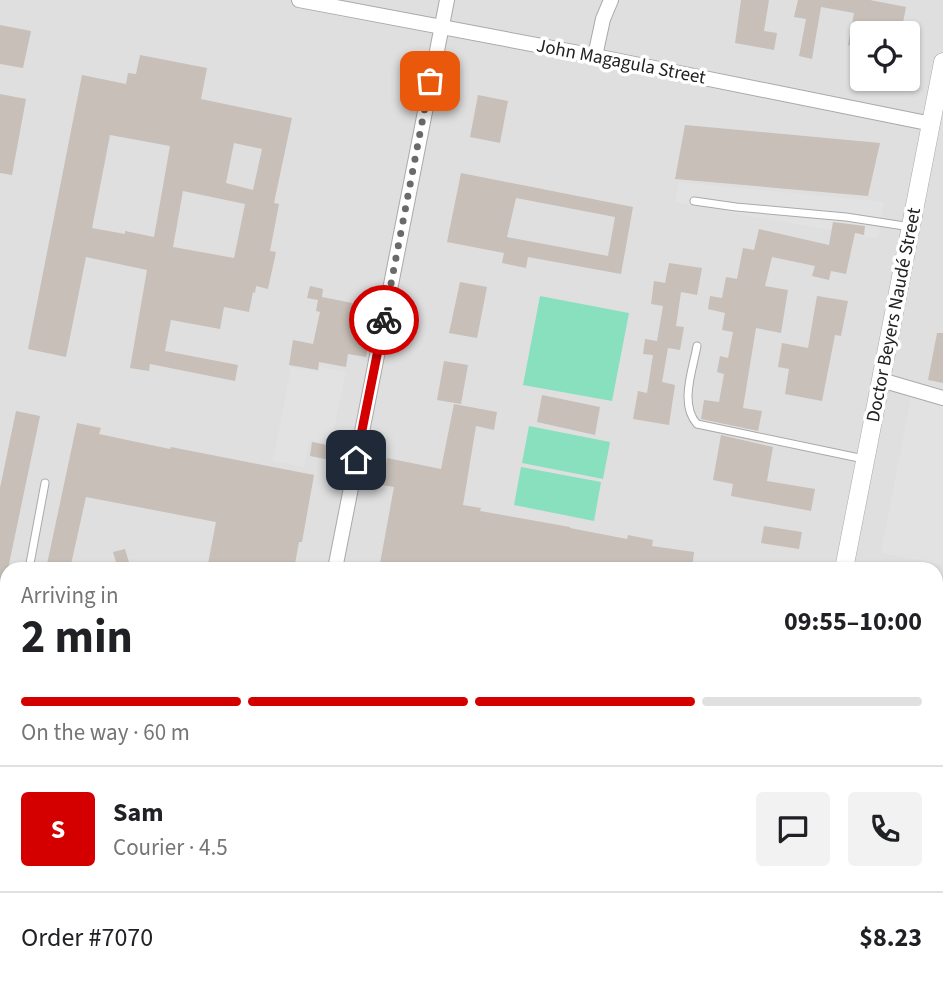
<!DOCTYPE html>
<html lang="en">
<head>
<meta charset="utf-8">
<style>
	:root { --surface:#fff; --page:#f2f2f2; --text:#202124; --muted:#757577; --line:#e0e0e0; --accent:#d40000 }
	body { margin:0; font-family:"Source Sans 3",sans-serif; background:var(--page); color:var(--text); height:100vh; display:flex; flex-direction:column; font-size:26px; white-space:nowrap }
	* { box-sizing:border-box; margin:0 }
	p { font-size:23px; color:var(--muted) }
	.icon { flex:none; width:38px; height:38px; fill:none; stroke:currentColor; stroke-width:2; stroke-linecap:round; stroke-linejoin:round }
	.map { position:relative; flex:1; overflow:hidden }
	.sheet { position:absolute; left:0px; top:562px; width:943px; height:436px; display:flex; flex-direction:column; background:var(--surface); border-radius:21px 21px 0 0; box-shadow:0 2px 5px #0004 }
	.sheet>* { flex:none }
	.fabs { position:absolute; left:850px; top:21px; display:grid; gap:14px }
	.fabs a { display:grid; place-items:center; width:70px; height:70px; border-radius:7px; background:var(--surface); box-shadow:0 2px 5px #0004; font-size:35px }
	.pin { position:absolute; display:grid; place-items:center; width:60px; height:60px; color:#fff; margin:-30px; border-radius:14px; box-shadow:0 4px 10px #0006 }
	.courier { position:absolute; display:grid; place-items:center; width:70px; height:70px; margin:-35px; border:5px solid #d40000; border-radius:50%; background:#fff; color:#222; box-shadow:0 2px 9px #0007 }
	.overview em { font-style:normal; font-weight:700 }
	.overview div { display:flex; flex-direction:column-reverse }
	.overview { display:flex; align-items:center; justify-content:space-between; height:119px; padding:0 21px }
	h1 { font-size:46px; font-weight:700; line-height:52px }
	.bar { display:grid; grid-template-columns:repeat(4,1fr); gap:10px 7px; align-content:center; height:84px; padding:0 21px }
	.bar i { height:9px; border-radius:5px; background:var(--line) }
	.bar .active { background:var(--accent) }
	.bar p { grid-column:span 4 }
	.line { display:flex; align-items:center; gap:18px; padding:0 21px; border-top:2px solid var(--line) }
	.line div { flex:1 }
	.round { display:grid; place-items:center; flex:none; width:74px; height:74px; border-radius:7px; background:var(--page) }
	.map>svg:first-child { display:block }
</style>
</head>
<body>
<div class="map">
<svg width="943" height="996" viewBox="0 0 943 996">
	<rect width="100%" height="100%" fill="#f2efe9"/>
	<path fill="#e0dfdf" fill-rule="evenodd" d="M0,0H943V996H0ZM863,33H908V79H863ZM7,569H936V990H7Z"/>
	<g fill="#88e0be">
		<polygon points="540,296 629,313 612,401 523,385"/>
		<polygon points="529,426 610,442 603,479 522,463"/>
		<polygon points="521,467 601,482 594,521 514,505"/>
	</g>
	<g fill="#e2e2e2">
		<polygon points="679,182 884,202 878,239 675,202"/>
		<polygon points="291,367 318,372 320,367 346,372 331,443 310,440 304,467 273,461"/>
		<polygon points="911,397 943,403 943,565 881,553"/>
		<polygon points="936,636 943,638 943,708 936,706"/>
	</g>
	<g fill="#c7bfb8" fill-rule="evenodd">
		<polygon points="741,0 769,0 764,31 777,33 774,50 735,43"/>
		<polygon points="798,0 870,0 906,7 901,33 863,33 863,48 848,45 854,13 821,7 812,59 799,56 806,19 794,17"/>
		<polygon points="0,25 31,31 23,68 0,64"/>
		<path d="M140,55L207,68L201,99L292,118L274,203L279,204L270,251L276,252L268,289L256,286L255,293L253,292L249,312L224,307L220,329L171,320L165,351L238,365L235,381L150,364L149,371L130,368L147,270L86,257L66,357L28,349L82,75L126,84L128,73L136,74ZM110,135L170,146L154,237L125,231V234L92,228ZM234,143L262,149L253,190L226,183ZM183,191L245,204L234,258L173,247Z"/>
		<polygon points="0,94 26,99 12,175 0,173"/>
		<polygon points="478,95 508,101 500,143 470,137"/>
		<polygon points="685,125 880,143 868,196 675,179"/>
		<path d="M461,173L633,207L621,274L528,257L526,268L502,263L504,253L447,242ZM516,198L615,217L608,256L507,237Z"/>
		<polygon points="833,222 865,226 864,235 855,233 846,274 831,271 829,280 812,276 815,266 772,257 765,286 788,290 781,333 756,328 743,408 762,411 758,431 701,419 704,400 719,402 724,374 717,372 720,356 728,358 733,332 722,330 725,313 708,309 710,296 722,298 726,277 737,279 743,248 754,250 759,229 829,245"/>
		<polygon points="669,263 702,268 697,295 681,292 676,326 684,327 680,350 668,348 662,382 675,385 669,425 633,419 638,391 647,393 653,355 643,354 645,339 657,341 663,306 651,304 654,281 665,283"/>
		<polygon points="460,282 487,287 477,338 449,333"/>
		<polygon points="310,286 323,289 322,297 377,308 366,357 348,354 346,367 319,362 318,370 289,365 293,340 313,344 320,312 316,311 318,300 307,298"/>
		<polygon points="817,296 848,301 841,336 835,335 822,401 785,394 789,369 778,367 782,343 808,348"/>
		<polygon points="937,333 943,333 943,383 928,380"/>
		<polygon points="444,361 468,365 461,404 437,400"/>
		<polygon points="542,395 600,407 595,435 537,422"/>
		<polygon points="454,404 497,412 494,430 476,426 463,505 481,508 480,511 570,527 570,528 627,539 628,535 653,540 652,546 694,552 692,569 379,569 394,487 382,485 387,458 441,469"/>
		<polygon points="16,411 40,416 8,569 7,569 6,582 0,581 0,488"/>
		<polygon points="77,423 101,428 99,434 170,449 171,447 314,475 302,542 299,542 294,569 207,569 216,522 86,497 70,569 46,569"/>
		<polygon points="721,435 773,447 767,481 815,489 811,511 731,496 733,484 713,480"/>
		<polygon points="312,442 332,446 330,460 310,456"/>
		<polygon points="764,526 802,532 799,549 761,543"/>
		<polygon points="125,549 131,569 118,569 113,552"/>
	</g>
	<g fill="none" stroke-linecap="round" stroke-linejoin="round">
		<g stroke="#a9a9a9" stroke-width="9">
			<g id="service">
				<polyline points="694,201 736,207 846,217 911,227"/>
				<path d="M697,346C693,369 679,404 697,424L864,459"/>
				<polyline points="29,569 45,483"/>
				<polyline points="57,996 58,990"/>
			</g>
		</g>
		<g stroke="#a9a9a9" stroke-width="16">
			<g id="minor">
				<polyline points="299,0 595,56 932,124"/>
				<polyline points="595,56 603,19 611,0"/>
				<polyline points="881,380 943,398"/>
				<polyline points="335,569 447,0"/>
				<polyline points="0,674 7,675"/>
				<polyline points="936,849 943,850"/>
				<polyline points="251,996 252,990"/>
				<polyline points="479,996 480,990"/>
			</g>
		</g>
		<g stroke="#a9a9a9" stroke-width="19">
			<g id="tertiary">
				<polyline points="844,569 943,62"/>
				<polyline points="762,996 763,990"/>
			</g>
		</g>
		<g stroke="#dc2a67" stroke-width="24">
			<g id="trunk">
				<polyline points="0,968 7,969"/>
				<polyline points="122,990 152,996"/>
			</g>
		</g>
		<use href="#service" stroke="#fff" stroke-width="7"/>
		<use href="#minor" stroke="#fff" stroke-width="14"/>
		<use href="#tertiary" stroke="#fff" stroke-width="18"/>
		<use href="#trunk" stroke="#f2b4a3" stroke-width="23"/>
	</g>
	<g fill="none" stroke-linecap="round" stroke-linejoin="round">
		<polyline stroke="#6b6a68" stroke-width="7" stroke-dasharray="0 12.6" points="384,320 430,81"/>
		<polyline stroke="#d40000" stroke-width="9" points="356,460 384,320"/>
	</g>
	<g text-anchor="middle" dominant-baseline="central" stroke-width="7" stroke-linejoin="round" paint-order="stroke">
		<g font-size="19" fill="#222" stroke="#fff">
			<text transform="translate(621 62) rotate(11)">John Magagula Street</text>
			<text transform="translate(894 315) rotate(-79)">Doctor Beyers Naudé Street</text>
		</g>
	</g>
</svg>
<div class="fabs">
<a><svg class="icon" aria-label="locate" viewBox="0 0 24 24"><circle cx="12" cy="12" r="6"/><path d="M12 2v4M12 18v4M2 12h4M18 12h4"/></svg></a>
</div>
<div class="pin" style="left:430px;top:81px;background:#ea580c"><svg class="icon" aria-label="bag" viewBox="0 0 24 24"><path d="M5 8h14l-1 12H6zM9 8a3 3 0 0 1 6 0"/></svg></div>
<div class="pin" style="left:356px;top:460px;background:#1f2937"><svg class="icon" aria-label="home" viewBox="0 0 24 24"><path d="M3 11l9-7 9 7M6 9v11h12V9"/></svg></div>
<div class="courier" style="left:384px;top:320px"><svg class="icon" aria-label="bike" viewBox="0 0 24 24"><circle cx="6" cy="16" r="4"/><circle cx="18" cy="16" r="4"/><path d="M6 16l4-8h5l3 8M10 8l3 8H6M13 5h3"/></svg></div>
<section class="sheet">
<div class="overview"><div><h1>2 min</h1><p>Arriving in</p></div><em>09:55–10:00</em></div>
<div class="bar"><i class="active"></i><i class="active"></i><i class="active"></i><i></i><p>On the way · 60 m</p></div>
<div class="line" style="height:126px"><b class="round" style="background:var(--accent);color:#fff">S</b><div><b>Sam</b><p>Courier · 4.5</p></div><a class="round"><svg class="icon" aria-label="chat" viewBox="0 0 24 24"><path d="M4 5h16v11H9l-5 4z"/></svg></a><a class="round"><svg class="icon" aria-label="phone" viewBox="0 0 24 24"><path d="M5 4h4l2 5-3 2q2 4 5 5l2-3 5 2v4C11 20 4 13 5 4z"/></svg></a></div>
<div class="line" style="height:91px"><div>Order #7070</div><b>$8.23</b></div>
</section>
</div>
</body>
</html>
